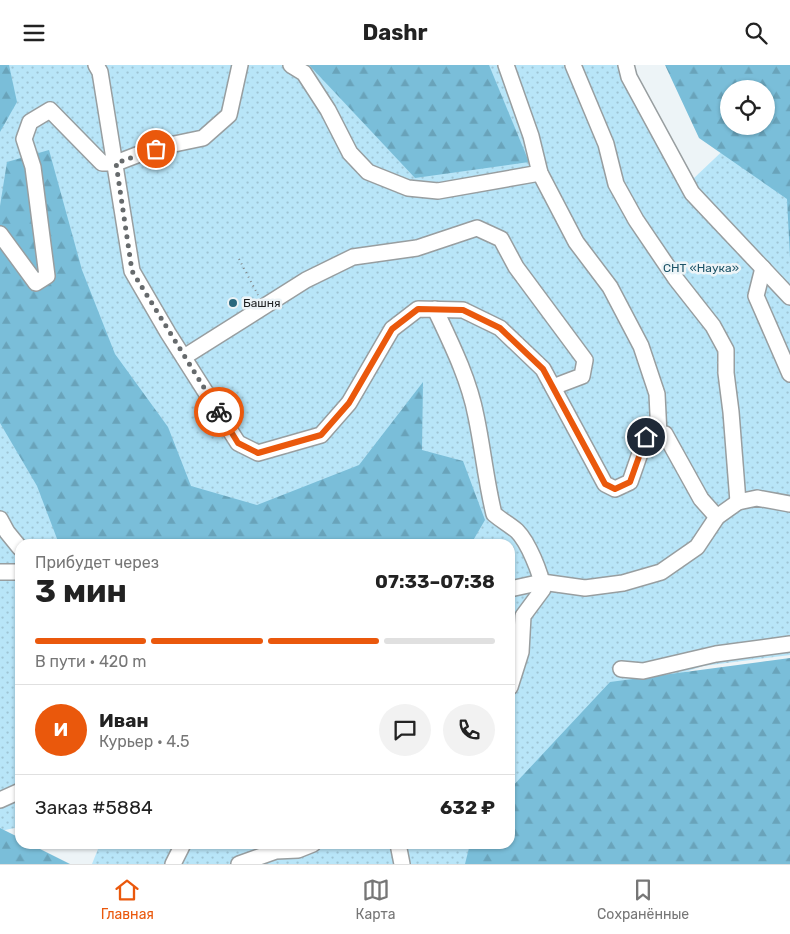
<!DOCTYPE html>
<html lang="ru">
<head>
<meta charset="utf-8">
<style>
	:root { --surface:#fff; --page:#f2f2f2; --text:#222; --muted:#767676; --line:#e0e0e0; --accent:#ea580c }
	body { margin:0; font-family:Rubik,sans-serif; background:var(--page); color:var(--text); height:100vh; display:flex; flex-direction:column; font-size:19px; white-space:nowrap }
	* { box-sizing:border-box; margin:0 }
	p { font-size:16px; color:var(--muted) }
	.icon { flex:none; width:28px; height:28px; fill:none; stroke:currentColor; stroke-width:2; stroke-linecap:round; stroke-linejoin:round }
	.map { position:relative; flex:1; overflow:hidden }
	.drawer { position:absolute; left:15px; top:474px; width:500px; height:310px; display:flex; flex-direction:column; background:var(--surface); border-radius:15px; box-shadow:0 1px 4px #0004 }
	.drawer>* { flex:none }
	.fabs { position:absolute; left:720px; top:15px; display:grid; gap:10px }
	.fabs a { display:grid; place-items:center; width:55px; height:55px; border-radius:50%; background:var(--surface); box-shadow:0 1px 4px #0004; font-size:25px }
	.pin { position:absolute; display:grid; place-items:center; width:42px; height:42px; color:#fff; margin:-21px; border:2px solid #fff; border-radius:50%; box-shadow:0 1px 5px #0007 }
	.courier { position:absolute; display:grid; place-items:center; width:50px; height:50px; margin:-25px; border:4px solid #ea580c; border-radius:50%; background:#fff; color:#222; box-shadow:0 1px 6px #0007 }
	.overview em { font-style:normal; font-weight:700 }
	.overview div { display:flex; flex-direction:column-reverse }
	.overview { display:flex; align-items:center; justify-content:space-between; height:85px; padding:0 20px }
	h1 { font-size:32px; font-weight:700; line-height:38px }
	.bar { display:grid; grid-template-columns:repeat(4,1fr); gap:8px 5px; align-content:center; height:60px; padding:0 20px }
	.bar i { height:6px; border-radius:4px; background:var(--line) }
	.bar .on { background:var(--accent) }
	.bar p { grid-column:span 4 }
	.line { display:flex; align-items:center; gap:12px; padding:0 20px; border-top:1px solid var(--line) }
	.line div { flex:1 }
	.round { display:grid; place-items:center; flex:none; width:52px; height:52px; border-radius:26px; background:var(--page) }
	header { display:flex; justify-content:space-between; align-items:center; height:65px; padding:0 20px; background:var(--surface); font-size:22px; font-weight:700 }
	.menu { display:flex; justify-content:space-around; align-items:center; height:70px; border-top:1px solid var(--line); background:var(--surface); font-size:14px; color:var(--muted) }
	.menu a { display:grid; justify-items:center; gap:2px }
	.menu .on { color:var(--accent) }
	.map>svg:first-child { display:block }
</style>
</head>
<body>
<header><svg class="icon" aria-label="menu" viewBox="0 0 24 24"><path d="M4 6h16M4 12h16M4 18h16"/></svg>Dashr<svg class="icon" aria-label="search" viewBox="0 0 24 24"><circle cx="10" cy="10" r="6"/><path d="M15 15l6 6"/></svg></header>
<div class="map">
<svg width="790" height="799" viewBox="0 0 790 799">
	<defs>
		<pattern id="grass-dots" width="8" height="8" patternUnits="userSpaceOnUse" patternTransform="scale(1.25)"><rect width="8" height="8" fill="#b8e5f8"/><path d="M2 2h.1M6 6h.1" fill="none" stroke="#9ec4d4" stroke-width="1.8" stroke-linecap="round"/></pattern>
		<pattern id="forest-firs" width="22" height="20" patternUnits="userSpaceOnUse" patternTransform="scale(1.25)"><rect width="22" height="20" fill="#7abed9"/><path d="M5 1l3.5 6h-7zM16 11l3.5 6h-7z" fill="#69a3ba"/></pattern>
	</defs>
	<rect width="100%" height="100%" fill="#edf4f7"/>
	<g fill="url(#grass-dots)">
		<polygon points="0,0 633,0 635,16 693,114 733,76 790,136 790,590 703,601 641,622 510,732 510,479 20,479 20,762 0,766"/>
		<polygon points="100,779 480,779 469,799 92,799"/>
	</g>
	<g fill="url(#forest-firs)" fill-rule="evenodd">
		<polygon points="0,0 9,0 17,37 0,67"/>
		<polygon points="309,0 489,0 529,97 415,113"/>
		<path d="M665,0H790V193L787,134L699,73ZM729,24H766V61H729Z"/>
		<polygon points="49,85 82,205 115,289 168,362 191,421 257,440 359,400 423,317 422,385 463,396 485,455 471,479 59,479 37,421 0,358 0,141 7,97"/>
		<polygon points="790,593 790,799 465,799 470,779 510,779 510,724 610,617"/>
		<polygon points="0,763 20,773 20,779 30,779 70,799 0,799"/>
	</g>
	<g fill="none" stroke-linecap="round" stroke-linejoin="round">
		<g stroke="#989ea0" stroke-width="18">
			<g id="minor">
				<polyline points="96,0 100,7 132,206 168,268 238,378 258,388 321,370 349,338 392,264 418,244 463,245 500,263 543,304 605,419 615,424 630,417 646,371 665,369 701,434 717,452"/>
				<polyline points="291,0 304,8 328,45 350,88 368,107 408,123 438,126 540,108"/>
				<polyline points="506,0 531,71 540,108 576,177 610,222 641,281 657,329 659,370"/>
				<polyline points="573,0 606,79 616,119 636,155 676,214 713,261 726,285 726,308 731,347 738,437"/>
				<polyline points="626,0 629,12 692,128 790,232"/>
				<polyline points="0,169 36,218 47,211 33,102 24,74 30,57 50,45 102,98 116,98 155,83 203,73 229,50 240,0"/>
				<polyline points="763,203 756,231 790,309"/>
				<path d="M435,244C451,278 469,314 476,351C483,384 486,417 494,449C501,455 510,460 517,466C528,477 541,508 543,524L523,551L521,587L510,622"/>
				<polyline points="184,292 306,215 353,192 417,183 477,163 501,174 516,202 585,295 582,311 553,322"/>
				<polyline points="0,454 7,467 20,483"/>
				<polyline points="0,507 20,507"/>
				<polyline points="510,524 542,517 585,523 623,518 661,507 697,482 717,452 738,437 757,433 790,439"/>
				<polyline points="621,604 643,606 716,589 790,579"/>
				<polyline points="0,735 20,726"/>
				<polyline points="398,779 402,799"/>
				<polyline points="173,799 183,779"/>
				<polyline points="239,799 276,786 298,785 313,779"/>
			</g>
		</g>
		<polyline stroke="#818587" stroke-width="2" stroke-dasharray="1 4" stroke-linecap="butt" points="239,194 258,230"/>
		<use href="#minor" stroke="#fff" stroke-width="15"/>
	</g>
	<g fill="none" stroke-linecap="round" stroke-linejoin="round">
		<polyline stroke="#666a6c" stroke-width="5" stroke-dasharray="0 9" points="156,84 116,98 132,206 219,347"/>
		<polyline stroke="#ea580c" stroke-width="6" points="219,347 238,378 258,388 321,370 349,338 392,264 418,244 463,245 500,263 543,304 605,419 615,424 630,417 646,372"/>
	</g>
	<circle fill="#2a687e" stroke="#edf4f7" stroke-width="2" cx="233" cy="238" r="5"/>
	<g text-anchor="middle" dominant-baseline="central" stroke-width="5" stroke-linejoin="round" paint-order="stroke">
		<g font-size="12" fill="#1c5367" stroke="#edf4f7">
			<text x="701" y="203">СНТ «Наука»</text>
		</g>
		<g font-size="12" fill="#1e2021" stroke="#edf4f7" text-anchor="start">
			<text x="243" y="238">Башня</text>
		</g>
	</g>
</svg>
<div class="fabs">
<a><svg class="icon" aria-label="locate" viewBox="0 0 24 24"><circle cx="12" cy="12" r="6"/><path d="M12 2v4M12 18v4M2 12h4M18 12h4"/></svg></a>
</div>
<div class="pin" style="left:156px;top:84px;background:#ea580c"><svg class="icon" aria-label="bag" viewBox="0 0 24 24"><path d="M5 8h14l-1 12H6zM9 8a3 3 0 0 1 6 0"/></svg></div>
<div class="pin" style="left:646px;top:372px;background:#1f2937"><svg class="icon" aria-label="home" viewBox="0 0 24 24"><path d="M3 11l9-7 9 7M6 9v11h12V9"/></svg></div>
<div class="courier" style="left:219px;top:347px"><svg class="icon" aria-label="bike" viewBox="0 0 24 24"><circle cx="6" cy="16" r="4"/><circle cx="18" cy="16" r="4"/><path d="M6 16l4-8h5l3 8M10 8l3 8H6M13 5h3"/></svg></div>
<section class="drawer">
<div class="overview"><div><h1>3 мин</h1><p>Прибудет через</p></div><em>07:33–07:38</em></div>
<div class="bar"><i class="on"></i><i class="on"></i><i class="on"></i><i></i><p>В пути · 420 m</p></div>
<div class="line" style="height:90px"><b class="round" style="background:var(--accent);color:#fff">И</b><div><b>Иван</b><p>Курьер · 4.5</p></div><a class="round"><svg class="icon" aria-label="chat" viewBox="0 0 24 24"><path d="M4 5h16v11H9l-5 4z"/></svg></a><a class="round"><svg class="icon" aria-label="phone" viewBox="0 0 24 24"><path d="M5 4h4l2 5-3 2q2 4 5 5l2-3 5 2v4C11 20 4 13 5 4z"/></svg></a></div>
<div class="line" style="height:65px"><div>Заказ #5884</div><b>632 ₽</b></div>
</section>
</div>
<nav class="menu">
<a class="on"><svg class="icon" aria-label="home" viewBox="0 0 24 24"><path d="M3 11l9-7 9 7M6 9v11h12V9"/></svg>Главная</a>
<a><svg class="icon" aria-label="map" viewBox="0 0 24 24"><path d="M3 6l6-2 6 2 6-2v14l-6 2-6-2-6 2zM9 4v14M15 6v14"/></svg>Карта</a>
<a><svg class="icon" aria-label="saved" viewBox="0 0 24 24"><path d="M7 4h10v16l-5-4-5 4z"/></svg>Сохранённые</a>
</nav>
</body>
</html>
